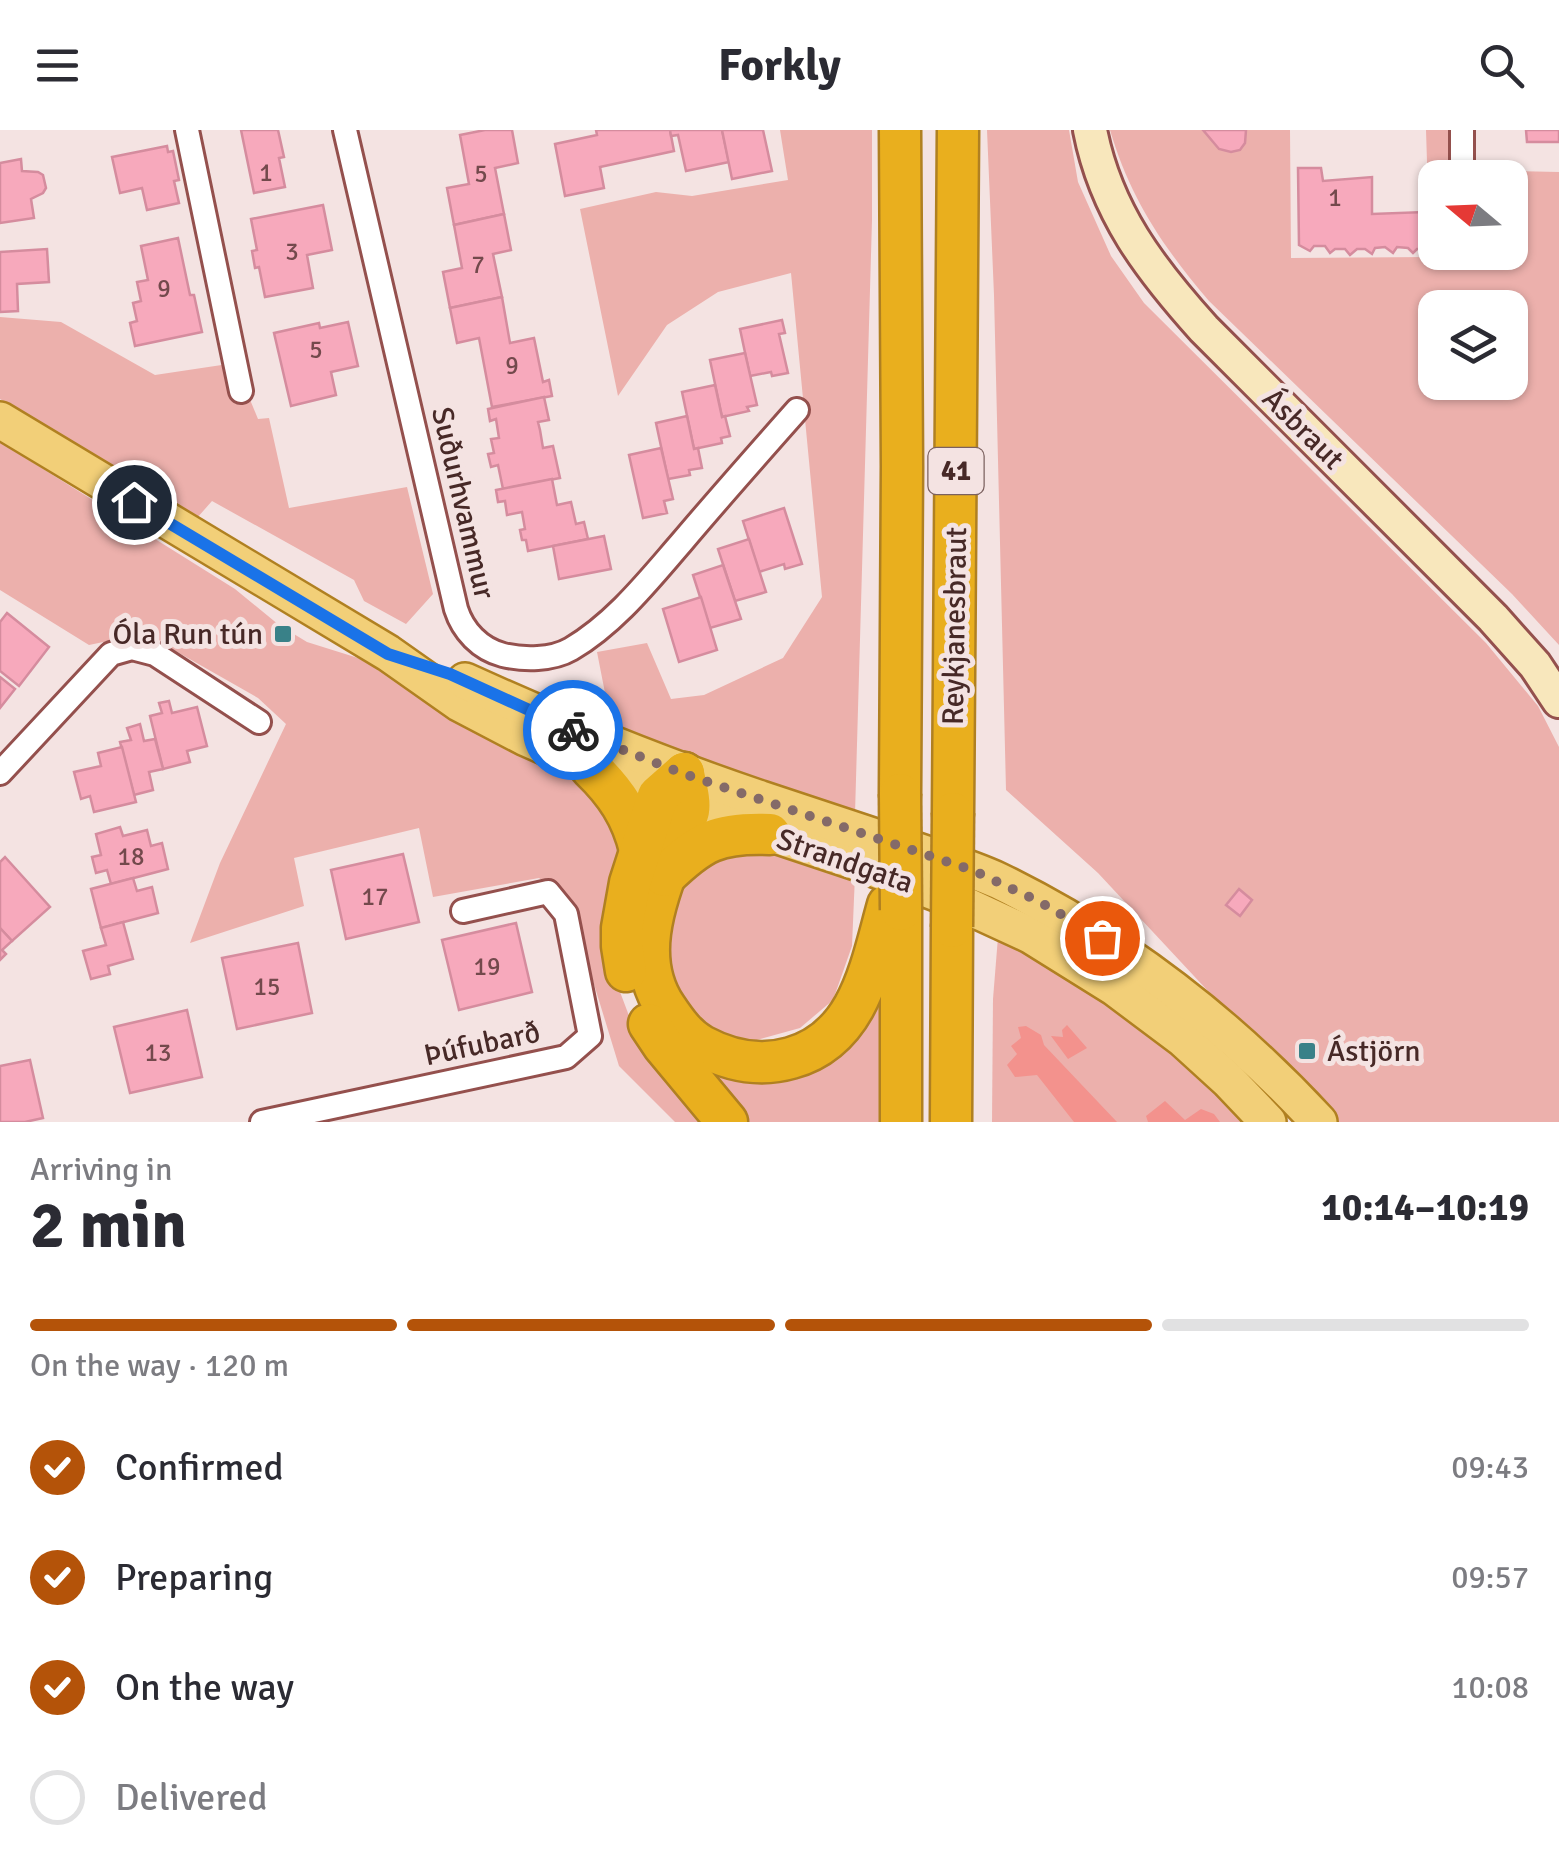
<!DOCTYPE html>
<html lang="en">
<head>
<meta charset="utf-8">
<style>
	:root { --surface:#fff; --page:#f2f2f3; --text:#2b2b33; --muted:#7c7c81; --line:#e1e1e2; --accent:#b45309 }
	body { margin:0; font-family:Signika,sans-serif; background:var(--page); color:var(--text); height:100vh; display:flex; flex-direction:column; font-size:38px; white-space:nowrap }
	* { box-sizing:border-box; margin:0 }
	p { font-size:32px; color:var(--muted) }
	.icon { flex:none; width:55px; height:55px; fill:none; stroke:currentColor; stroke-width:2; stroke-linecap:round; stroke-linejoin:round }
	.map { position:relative; height:992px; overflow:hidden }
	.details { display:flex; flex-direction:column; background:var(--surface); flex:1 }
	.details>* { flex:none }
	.needle { width:65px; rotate:289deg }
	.tools { position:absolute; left:1418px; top:30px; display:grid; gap:20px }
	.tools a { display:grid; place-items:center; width:110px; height:110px; border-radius:20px; background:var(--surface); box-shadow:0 2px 8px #0004; font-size:50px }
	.pin { position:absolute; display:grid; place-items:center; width:85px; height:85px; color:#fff; margin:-42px; border:5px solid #fff; border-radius:50%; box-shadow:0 2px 10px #0007 }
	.courier { position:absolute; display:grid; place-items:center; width:100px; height:100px; margin:-50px; border:8px solid #1a73e8; border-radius:50%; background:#fff; color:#222; box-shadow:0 2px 12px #0007 }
	.headline em { font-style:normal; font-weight:700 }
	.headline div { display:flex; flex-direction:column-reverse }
	.headline { display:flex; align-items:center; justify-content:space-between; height:170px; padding:0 30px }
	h1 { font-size:65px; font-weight:700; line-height:75px }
	.bar { display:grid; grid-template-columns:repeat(4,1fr); gap:15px 10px; align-content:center; height:120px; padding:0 30px }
	.bar i { height:12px; border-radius:8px; background:var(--line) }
	.bar .active { background:var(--accent) }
	.bar p { grid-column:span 4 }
	ol { padding:0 30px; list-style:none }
	li { display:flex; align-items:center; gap:30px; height:110px }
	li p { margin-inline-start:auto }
	li .icon { padding:10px; border-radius:50%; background:var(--accent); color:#fff; stroke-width:4 }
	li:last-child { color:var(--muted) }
	li i { width:55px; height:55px; border:5px solid var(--line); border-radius:50% }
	header { display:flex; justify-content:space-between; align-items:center; height:130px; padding:0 30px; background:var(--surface); font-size:45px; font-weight:700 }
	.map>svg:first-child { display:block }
</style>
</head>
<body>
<header><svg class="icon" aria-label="menu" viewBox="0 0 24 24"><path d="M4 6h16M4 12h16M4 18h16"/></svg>Forkly<svg class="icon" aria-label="search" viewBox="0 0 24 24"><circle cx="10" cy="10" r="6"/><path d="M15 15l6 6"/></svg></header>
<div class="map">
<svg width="1559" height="992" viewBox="0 0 1559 992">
	<rect width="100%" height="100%" fill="#f4e3e2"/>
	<g fill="#ecb0ac" fill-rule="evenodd">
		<polygon points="780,0 872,0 872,90 855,684 587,597 606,568 597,522 647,513 671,569 704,565 783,528 822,467 791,143 718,162 667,195 618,266 580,79 656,62 692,66 788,50"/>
		<polygon points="987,0 1069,0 1078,52 1111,126 1144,173 1486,513 1538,576 1559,617 1559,992 1330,992 1098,743 1006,660 994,165"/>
		<path d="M1110,0H1290L1291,128L1430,127L1426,0H1454L1453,47L1435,48V122H1510L1511,41L1559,42V515L1512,464L1209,171C1163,117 1130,68 1110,0ZM1435,178H1510V252H1435Z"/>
		<polygon points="0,187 61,192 155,245 235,233 258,289 269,288 289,378 407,357 433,464 406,494 364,471 354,450 212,371 197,388 0,269"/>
		<polygon points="0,312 235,459 279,495 307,512 358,528 496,605 576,642 619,705 605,822 637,907 708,992 675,992 619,936 568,769 539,748 433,767 419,698 294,728 304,776 190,813 220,733 286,594 258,568 172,519 143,508 113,510 89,515 0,460"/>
		<polygon points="778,720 855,745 852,816 833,870 800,898 753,911 718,902 683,873 665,831 672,774 708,730"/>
		<polygon points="998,807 1058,839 1160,909 1215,959 1246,992 992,992 993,869"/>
		<polygon points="887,847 884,992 740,992 689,929 749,944"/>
	</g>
	<g fill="#f3928d">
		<polygon points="1067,895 1087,918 1068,929 1051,906 1063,907 1062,900"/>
		<polygon points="1026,896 1041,905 1044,915 1117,992 1074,992 1037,945 1015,947 1007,935 1017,924 1011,916 1021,908 1018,897"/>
		<polygon points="1165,971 1185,990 1201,979 1214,984 1220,992 1148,992 1146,986"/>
	</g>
	<g fill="#f7a9bc" stroke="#d58c9e" stroke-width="2.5">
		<polygon points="241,0 278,0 284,27 279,28 285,57 254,63"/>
		<polygon points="485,0 512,0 518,33 495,38 504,84 454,95 447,58 469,54 460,5"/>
		<polygon points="596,0 670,0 674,21 600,37 604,58 565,66 555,14 597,5"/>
		<polygon points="670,0 722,0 729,32 686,41 678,5 671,6"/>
		<polygon points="722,0 763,0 772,41 732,49"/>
		<polygon points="1203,0 1246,0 1245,13 1240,20 1231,22 1219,19"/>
		<polygon points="1526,0 1559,0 1559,12 1527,12"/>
		<polygon points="167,16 168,22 173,21 179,50 174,51 179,73 147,80 142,58 120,63 112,27"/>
		<polygon points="21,29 22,41 38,42 43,45 46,58 43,63 31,69 34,88 0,93 0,33"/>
		<polygon points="1298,38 1321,38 1323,51 1372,47 1372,84 1425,82 1427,119 1417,119 1413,123 1408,118 1397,117 1393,123 1385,117 1375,118 1372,124 1365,119 1357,119 1350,125 1345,119 1335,119 1330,123 1325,116 1314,116 1310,121 1299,115"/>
		<polygon points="323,75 332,120 307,125 313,158 265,167 259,137 255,138 252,121 257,120 251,89"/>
		<polygon points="504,84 511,120 493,124 502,167 450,178 443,142 462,138 454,95"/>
		<polygon points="178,108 190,165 194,165 202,202 135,216 130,193 137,191 133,173 141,171 137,152 148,150 141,116"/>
		<polygon points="47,119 49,152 17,154 18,181 0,182 0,122"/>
		<polygon points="502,167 510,213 534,208 543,252 549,250 552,266 492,277 479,208 457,213 450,178"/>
		<polygon points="782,190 785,203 779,204 788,243 772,246 771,242 750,246 740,199"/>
		<polygon points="348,192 358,236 331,242 336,265 291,276 274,203 319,193 320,198"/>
		<polygon points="745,223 757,275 747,277 749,281 722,287 710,230"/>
		<polygon points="715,255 722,287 725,286 730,306 721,308 722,313 694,319 682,262"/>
		<polygon points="544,267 549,290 538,292 540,300 543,318 553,316 560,348 503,359 498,335 491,337 488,324 494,323 491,309 499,308 496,289 490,291 488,279"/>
		<polygon points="687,286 694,319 698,318 702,338 689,340 690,345 668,349 656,293"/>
		<polygon points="661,318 673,369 664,371 667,383 643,388 629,325"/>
		<polygon points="552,349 557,375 571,372 576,394 584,392 588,409 528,421 526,410 522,410 520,400 525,399 522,382 507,385 505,371 498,372 496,360"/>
		<polygon points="784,378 802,434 785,439 784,434 759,442 743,391"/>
		<polygon points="604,406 611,439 559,449 553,416"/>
		<polygon points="749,409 766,462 735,471 718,419"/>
		<polygon points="723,435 741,489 710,498 693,445"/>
		<polygon points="701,467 717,520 679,532 663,479"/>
		<polygon points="7,483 49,517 19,556 0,541 0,492"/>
		<polygon points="0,547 15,559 0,578"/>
		<polygon points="169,571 172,583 197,577 207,616 187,621 190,632 163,639 150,586 162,583 159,573"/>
		<polygon points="140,594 144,611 155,609 163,639 149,642 153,660 134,665 120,612 131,610 127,598"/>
		<polygon points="122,617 136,672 94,682 90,666 81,669 74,642 101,636 98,623"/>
		<polygon points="120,697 123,706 147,700 151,716 162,713 168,739 111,754 107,740 96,743 92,727 101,725 96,704"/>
		<polygon points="403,724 419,792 346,809 331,740"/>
		<polygon points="5,727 50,777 12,811 0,798 0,732"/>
		<polygon points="133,748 137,761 152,757 158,783 101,798 91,759"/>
		<polygon points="1239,759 1252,770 1240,786 1226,775"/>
		<polygon points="123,792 133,829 108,836 110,844 91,849 83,821 106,815 101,798"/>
		<polygon points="516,793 532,862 459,880 442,810"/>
		<polygon points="0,798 12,811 2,820 6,824 0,830"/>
		<polygon points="298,813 312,883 237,899 222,828"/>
		<polygon points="187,880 202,947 130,963 114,897"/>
		<polygon points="30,930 43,988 25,992 0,992 0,936"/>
	</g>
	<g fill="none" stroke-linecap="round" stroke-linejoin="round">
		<g stroke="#94504d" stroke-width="28">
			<g id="street">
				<polyline points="187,0 241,261"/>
				<path d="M345,0L456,479C463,501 480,519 503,525C524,530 552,530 571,519C615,493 648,451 681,413C719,368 758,324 797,280"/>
				<polyline points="1462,48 1462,0"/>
				<polyline points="0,643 111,524 132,518 155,524 259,592"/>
				<polyline points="262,992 566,927 590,906 566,784 548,762 463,781"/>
			</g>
		</g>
		<g stroke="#94504d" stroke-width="38">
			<path id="secondary" d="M1090,0C1106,82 1150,139 1204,199L1493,488L1535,535L1559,571"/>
		</g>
		<g stroke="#b08021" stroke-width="40">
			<g id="primary">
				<polyline points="0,290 388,523 459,573 526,608 658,666 859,733 952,769 1030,805 1115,858 1183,909 1228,950 1268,992"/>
				<path d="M465,551C562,595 660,635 761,669C809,685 858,701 906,717C937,728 969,737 999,751C1120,810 1227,893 1319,992"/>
			</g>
		</g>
		<g stroke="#b08021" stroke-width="45">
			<g id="highway">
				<path d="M591,638C616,662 632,686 640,720"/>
				<path d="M684,643C686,655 691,670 689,681C687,690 681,700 678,710C659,763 630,825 666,878C676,893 686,907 702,916C730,931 760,937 791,928C860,909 871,835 888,775"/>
				<polyline points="900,664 902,336 900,0"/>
				<polyline points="953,683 958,0"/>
				<path d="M665,746C701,711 718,702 770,704"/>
				<polyline points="901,780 901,992"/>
				<polyline points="626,841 622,816 622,798 630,753 658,666 684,643"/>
				<polyline points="649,894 663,915 727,992"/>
				<polyline points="951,992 952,797"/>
			</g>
		</g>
		<use href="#street" stroke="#fff" stroke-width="22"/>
		<use href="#secondary" stroke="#f8e7bc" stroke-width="32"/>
		<use href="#primary" stroke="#f2cf78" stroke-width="35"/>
		<use href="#highway" stroke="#e9af1e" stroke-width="40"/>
		<g stroke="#b08021" stroke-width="45" stroke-linecap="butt">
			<g id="highway-bridge">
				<polyline points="900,664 901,780"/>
				<polyline points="952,797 953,683"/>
			</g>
		</g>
		<use href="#highway-bridge" stroke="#e9af1e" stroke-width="40"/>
	</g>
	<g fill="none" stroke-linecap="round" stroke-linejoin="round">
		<polyline stroke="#846a68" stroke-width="10" stroke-dasharray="0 18" points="573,600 684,644 972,740 1038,771 1102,808"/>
		<polyline stroke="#1a73e8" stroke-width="12" points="134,372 388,524 450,544 573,600"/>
	</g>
	<g fill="#398188" stroke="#f4e3e2" stroke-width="4">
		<rect x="273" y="494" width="20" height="20" rx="5"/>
		<rect x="1297" y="911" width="20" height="20" rx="5"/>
	</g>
	<g text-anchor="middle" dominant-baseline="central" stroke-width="10" stroke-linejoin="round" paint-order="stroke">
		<g font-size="25" fill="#73494c">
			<text x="266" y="42">1</text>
			<text x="481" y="43">5</text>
			<text x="1335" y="67">1</text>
			<text x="292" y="121">3</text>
			<text x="478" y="134">7</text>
			<text x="164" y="158">9</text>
			<text x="316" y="219">5</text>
			<text x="512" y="235">9</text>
			<text x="131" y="726">18</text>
			<text x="375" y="766">17</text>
			<text x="487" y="836">19</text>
			<text x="267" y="856">15</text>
			<text x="158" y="922">13</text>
		</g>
		<rect fill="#f4e3e2" stroke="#7b615f" stroke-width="2.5" x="928.5" y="318" width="55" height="46" rx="8"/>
		<g font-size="28" font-weight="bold" fill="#472927">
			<text x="956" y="341">41</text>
		</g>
		<g font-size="30" fill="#472927" stroke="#f4e3e2">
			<text transform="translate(1303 299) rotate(45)">Ásbraut</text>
			<text transform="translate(463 373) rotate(77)">Suðurhvammur</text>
			<text transform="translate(955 496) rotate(-89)">Reykjanesbraut</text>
			<text transform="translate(845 731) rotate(19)">Strandgata</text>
			<text transform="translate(482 914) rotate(-12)">Þúfubarð</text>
		</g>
		<g font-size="30" fill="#472927" stroke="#f4e3e2" text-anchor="end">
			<text x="263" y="504">Óla Run tún</text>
			<text x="1327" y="921" text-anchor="start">Ástjörn</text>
		</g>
	</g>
</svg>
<div class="tools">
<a><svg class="needle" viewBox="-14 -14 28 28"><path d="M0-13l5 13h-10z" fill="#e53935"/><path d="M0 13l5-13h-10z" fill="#7c7c81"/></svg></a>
<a><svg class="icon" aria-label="layers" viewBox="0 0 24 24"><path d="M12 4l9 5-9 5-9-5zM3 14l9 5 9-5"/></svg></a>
</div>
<div class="pin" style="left:1102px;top:808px;background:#ea580c"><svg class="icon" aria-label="bag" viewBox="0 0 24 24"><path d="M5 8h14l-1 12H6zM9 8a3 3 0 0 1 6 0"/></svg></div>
<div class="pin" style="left:134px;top:372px;background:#1f2937"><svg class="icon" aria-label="home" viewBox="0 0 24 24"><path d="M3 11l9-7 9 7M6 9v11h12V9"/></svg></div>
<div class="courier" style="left:573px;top:600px"><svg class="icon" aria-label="bike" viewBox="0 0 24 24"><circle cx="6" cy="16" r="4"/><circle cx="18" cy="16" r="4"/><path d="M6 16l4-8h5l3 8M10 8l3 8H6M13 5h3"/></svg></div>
</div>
<section class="details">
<div class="headline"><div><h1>2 min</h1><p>Arriving in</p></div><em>10:14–10:19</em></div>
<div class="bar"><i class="active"></i><i class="active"></i><i class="active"></i><i></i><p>On the way · 120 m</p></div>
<ol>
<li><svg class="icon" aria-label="check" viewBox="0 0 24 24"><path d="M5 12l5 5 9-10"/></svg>Confirmed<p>09:43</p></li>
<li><svg class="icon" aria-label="check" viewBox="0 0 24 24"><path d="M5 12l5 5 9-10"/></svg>Preparing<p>09:57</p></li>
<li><svg class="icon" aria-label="check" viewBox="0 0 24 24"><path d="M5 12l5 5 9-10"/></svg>On the way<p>10:08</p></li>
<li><i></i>Delivered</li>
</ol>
</section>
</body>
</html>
